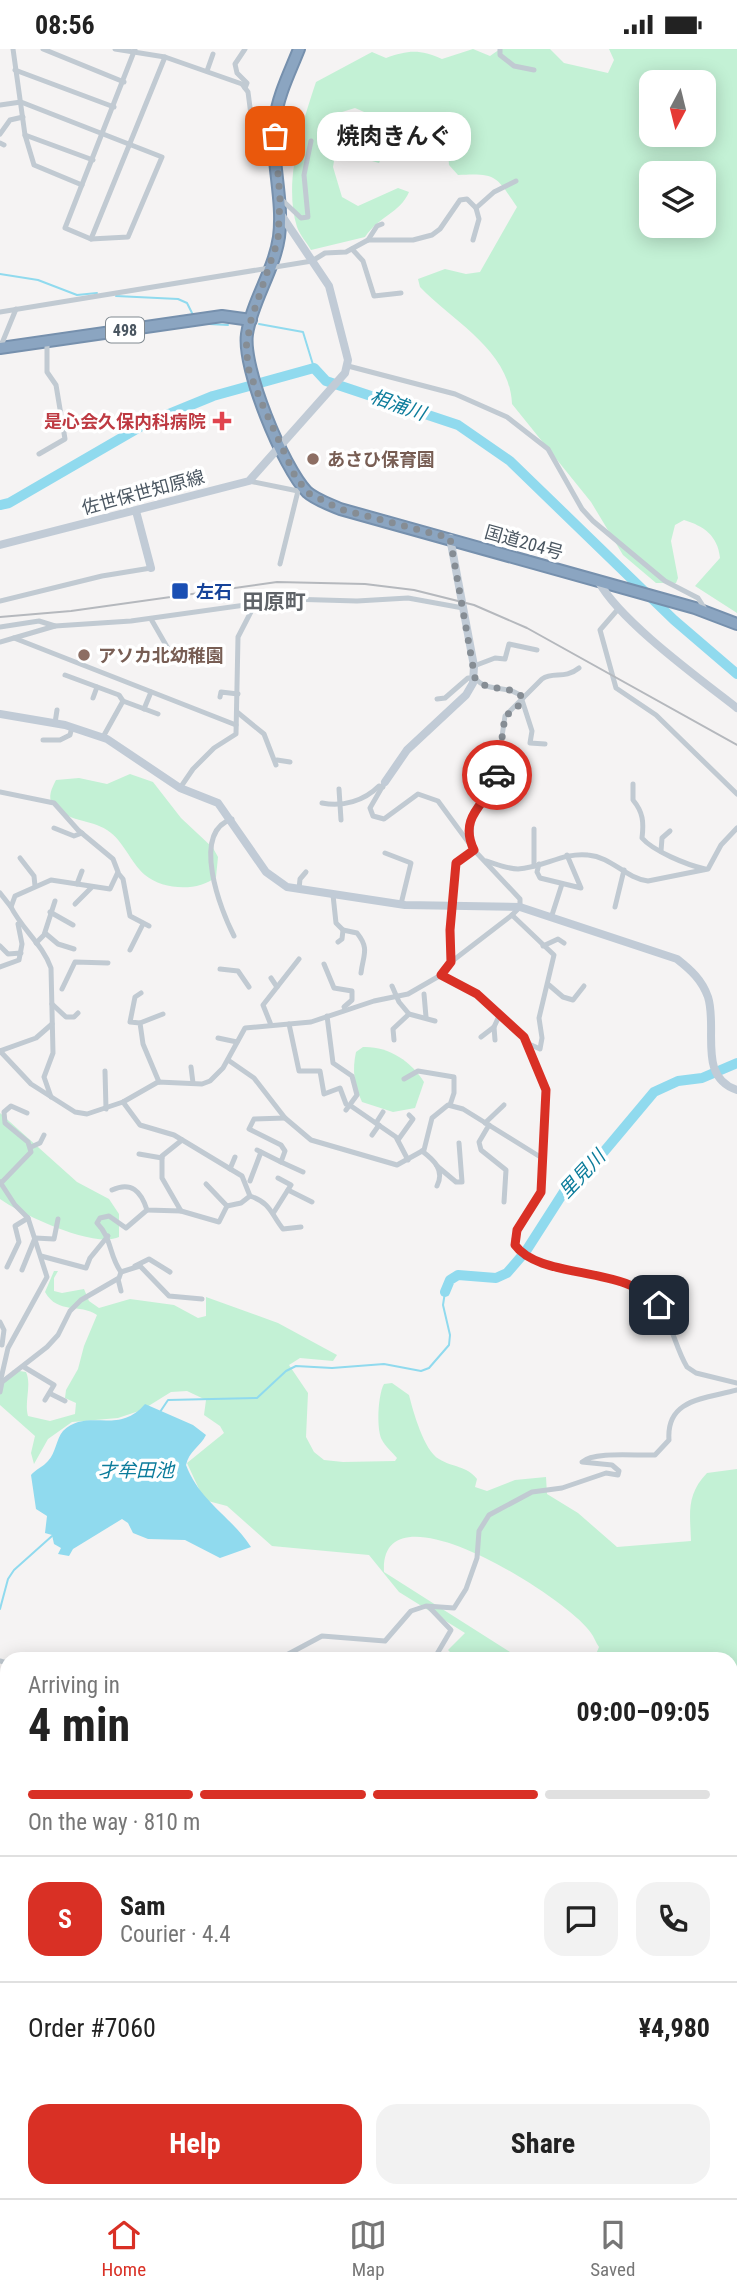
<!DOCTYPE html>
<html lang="en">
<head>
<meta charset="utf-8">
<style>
	:root { --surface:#fff; --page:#f2f2f2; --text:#222; --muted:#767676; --line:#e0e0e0; --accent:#d93025 }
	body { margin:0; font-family:"Roboto Condensed","Noto Sans JP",sans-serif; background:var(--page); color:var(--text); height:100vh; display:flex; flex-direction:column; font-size:26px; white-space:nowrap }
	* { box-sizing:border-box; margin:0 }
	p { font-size:23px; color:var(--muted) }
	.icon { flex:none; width:38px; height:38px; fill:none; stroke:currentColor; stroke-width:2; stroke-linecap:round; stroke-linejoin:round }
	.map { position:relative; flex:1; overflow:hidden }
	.details { position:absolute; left:0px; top:1603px; width:738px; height:546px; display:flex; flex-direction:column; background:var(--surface); border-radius:21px 21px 0 0; box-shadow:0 4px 18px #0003 }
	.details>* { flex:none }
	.needle { width:46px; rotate:187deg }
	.fabs { position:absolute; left:639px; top:21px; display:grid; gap:14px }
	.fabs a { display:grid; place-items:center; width:77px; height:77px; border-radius:14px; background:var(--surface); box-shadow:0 4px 18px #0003; font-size:35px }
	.pin { position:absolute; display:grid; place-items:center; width:60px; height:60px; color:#fff; margin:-30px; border-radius:14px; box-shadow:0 4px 10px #0006 }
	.courier { position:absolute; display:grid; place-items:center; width:70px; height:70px; margin:-35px; border:5px solid #d93025; border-radius:50%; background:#fff; color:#222; box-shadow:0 2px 9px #0007 }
	.bubble { position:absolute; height:49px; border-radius:21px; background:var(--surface); box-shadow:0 4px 18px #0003; font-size:23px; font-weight:700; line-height:49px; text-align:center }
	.head em { font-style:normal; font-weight:700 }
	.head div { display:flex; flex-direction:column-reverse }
	.head { display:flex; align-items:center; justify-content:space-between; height:119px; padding:0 28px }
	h1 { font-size:46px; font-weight:700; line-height:52px }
	.bar { display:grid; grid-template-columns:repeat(4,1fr); gap:10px 7px; align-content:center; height:84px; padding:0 28px }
	.bar i { height:9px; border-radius:5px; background:var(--line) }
	.bar .selected { background:var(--accent) }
	.bar p { grid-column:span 4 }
	.line { display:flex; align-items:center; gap:18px; padding:0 28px; border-top:2px solid var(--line) }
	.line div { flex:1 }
	.round { display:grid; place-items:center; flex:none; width:74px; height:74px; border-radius:21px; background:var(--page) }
	.action { display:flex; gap:14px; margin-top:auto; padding:14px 28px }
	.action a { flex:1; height:80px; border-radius:21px; background:var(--accent); color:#fff; font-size:28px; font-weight:700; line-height:80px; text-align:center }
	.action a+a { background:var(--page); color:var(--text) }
	.status { display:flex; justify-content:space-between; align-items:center; height:49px; padding:0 35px; background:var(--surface); direction:ltr }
	.status svg { height:19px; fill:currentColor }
	.menu { display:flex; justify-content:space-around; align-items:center; height:98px; border-top:2px solid var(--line); background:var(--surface); font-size:19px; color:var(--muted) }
	.menu a { display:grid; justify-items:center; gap:4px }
	.menu .selected { color:var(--accent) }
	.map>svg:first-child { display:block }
</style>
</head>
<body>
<div class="status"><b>08:56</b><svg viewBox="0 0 49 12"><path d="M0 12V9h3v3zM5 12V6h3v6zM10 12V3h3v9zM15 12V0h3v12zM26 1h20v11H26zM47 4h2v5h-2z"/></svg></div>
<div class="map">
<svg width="737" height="2149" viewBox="0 0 737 2149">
	<rect width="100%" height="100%" fill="#f5f3f3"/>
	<g fill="#c3f1d5" fill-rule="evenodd">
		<path d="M473,0L490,7L500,0H550L564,14L608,24L614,11L609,0H737V564L695,537L720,509C718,487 704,477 684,471L675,476L671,492L678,529L676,534H656L623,506L591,453L512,355C510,302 454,273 420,238L418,230L445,220L466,225L480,223L517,158C496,127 497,124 458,126L449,116L446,78L433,73L407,72L391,87L379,114L372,112L371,66L355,59L342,63L333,118L342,148L358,157L398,139L409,143C400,164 379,167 365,188L311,201C307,194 300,186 297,178C283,133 302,75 316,33L372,3L386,9C408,1 420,0 442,10ZM651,33H704V86H651ZM651,124H704V177H651Z"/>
		<path d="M130,725L153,733L181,769L213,799L218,808L216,828C198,843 163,841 145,826C130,813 124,792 107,781C90,770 67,773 53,756C47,748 52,739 56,731L79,729L107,735Z"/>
		<path d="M363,998C388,997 411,1012 424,1033L415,1059L393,1063L362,1053C354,1035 352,1022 356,1003Z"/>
		<path d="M0,1064L77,1133L109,1150L119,1165V1188C94,1200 21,1165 0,1150Z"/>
		<path d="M54,1222H58L54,1229V1242L62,1244L84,1240L89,1252L99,1259L130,1250L174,1256L198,1269L206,1267V1248L278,1274L337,1306L333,1312L300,1309L289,1316L308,1344L306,1388L314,1403L324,1411L343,1413L395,1412L397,1409C392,1403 385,1397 382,1391C376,1381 378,1345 384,1335L392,1334L409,1346C413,1362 424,1402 439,1410C453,1419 466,1416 477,1430L475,1438L487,1442L515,1431L546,1428L547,1445L578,1464L617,1498L691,1492C690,1464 686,1446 707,1424L737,1420V1627L732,1630V1610H594L599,1598C596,1594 594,1588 591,1584C568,1549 379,1429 384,1523L521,1610H457L448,1601L465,1584L399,1543L369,1506L272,1497L227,1457L204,1451L187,1414L224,1384L220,1377L204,1366L206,1351L187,1342L171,1343L142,1361L118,1369L72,1373L48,1390L34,1415L31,1404L35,1387L0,1356V1339L13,1321L26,1323C32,1336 24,1352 28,1367L50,1372L75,1365L76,1354L65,1349L66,1341L78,1320L84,1297L97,1266C80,1254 58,1266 45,1243Z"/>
		<polygon points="732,1773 737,1778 737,1825 732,1827"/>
		<polygon points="7,1831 7,1969 0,1968 0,1838"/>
		<polygon points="732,1907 737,1912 737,2008 732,2025"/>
		<polygon points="0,2021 7,2022 7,2142 188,2142 196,2149 0,2149"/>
		<polygon points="732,2033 737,2050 737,2149 358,2149 350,2142 732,2142"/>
	</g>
	<path fill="#90daee" d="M145,1355L193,1376L206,1386C200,1398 189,1402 186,1416C200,1453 231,1467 251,1498L220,1509L185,1491L148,1490L133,1484L128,1474L122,1470L73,1500L69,1507L58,1505L61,1499L54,1495L52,1486L45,1484L47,1467L36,1460L31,1426C36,1420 43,1418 48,1412C56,1404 56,1390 63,1382C88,1358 118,1387 145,1355Z"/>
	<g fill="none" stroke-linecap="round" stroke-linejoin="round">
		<g stroke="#90daee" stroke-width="2">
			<polyline points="0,225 38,231 77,246 97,244"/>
			<polyline points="116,247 178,250 187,254 193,266"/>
			<polyline points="209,275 228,276"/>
			<polyline points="259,275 303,283 314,319"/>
			<polyline points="160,1363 168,1351 257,1349 286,1322 296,1317 332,1319 384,1315 421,1322 429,1319 449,1296 450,1286 443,1256 445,1243"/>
			<polyline points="0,1560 8,1530 14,1521 52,1487"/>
		</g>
		<g stroke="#90daee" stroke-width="10">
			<polyline points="0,456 9,454 147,374 213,347 314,319 326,332 458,376 510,412 674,571 737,625"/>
			<polyline points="445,1243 450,1231 458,1226 496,1229 507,1224 526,1202 567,1138 602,1105 654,1043 678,1032 702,1029 737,1014"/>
		</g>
		<g stroke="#7690ad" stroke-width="14">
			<g id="highway">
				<path d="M299,0C290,23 278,46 275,71C270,110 284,149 279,188C274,222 252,252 247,285C242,319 283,418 307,443C316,451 329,455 340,460L695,559L737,575"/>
				<polyline points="0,299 222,267 251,271"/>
			</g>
		</g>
		<g stroke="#c1cad2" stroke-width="5">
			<polyline points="13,0 25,86 34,116 82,136"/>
			<polyline points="43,0 124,33"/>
			<polyline points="115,0 165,8 242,35 248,43 251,66 275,72"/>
			<polyline points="500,0 500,6 514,17 534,21"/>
			<polyline points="15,21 114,58"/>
			<polyline points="207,22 213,5"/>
			<polyline points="245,39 247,34 237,24 235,15 245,0"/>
			<polyline points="0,56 21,53 162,108 128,188 91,190 65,179 135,0"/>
			<polyline points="0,85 10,71 23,68"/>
			<polyline points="25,86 93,111"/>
			<polyline points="0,94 4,96"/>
			<polyline points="281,150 301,169 308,168 304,126 311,92"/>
			<polyline points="91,190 165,8"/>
			<polyline points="368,191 377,177 382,175"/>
			<polyline points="473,191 479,170 476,159"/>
			<polyline points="352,200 363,212 374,247 401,244"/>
			<polyline points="0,263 312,212 325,204 346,203 368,191 413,191 432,186 440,180 460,151 467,150 476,159 494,143 516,132"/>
			<polyline points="0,299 16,260"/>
			<polyline points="348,317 455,345 507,368 548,400 582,460 593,472 665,532 698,549 705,560"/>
			<polyline points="39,405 65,390 56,336 47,323 47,293"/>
			<polyline points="249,432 298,442"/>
			<polyline points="280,515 298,442"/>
			<polyline points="0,552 102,527 151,519"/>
			<polyline points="619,559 600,581 616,639 656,666 737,745"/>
			<polyline points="151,570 174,610"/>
			<polyline points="0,578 39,572 55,577 131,572 288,550 357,552 408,549 463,559"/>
			<polyline points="14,589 55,577"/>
			<polyline points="0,593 14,589 236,676"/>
			<polyline points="151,607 167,598"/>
			<polyline points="474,617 495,609 505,610 509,595 537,601"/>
			<polyline points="65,626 119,646 123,652"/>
			<polyline points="220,648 221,643 238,645"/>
			<polyline points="93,649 97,638"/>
			<path d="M437,650L445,649L468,629H475C488,645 509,634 523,649"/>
			<polyline points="522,651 532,682 530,694 545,695"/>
			<polyline points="144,660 151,643"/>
			<polyline points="237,663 264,685 276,716"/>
			<polyline points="55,674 57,661"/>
			<polyline points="103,688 123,652 158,665"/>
			<polyline points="43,691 60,691 70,686 72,678"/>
			<polyline points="476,708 498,716"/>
			<polyline points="277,711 290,713"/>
			<path d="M633,735V751C643,763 644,773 642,789C653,802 687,816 705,820"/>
			<polyline points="180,739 193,720 214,699 236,685 238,588 255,555"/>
			<polyline points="339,740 341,771"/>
			<path d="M0,743L54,754L78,781L113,810L118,823L110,840L51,831L15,847L11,858C22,880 43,896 51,919L53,1004L44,1028L51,1048"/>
			<path d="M322,754C343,758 364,752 379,737L383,738"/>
			<path d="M232,770C190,783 221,862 234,887"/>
			<polyline points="54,779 74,787 82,784"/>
			<polyline points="534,780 534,817"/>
			<path d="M471,798L472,766L495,735L505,667L542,630C554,622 564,631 579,619"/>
			<polyline points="661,802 662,789 670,782"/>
			<polyline points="385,804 411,814 401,855"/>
			<polyline points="20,809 34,827 35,837"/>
			<path d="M486,812C496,815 508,820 518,820C543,819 563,803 588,806C612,808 625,829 648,832L708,820L721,796L737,779"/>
			<polyline points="539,815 537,823 540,829 581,839 567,806"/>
			<polyline points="118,824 123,830 130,867 149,877"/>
			<polyline points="77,835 82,822"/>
			<polyline points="299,840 300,830 306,823"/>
			<polyline points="0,844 11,858"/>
			<path d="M333,846L336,874L343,881L357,884C370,900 363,906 361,924"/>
			<polyline points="75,855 92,838"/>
			<polyline points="615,858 624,821"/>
			<polyline points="50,863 73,876"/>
			<polyline points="512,866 554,906 539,969 542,989 540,1000 529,995"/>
			<polyline points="552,866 562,835"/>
			<polyline points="45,884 58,895 74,900"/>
			<polyline points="338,893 342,890 343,881"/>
			<polyline points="36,894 44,886 55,852"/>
			<polyline points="0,897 8,905 21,904"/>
			<polyline points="543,897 558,890 564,894"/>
			<polyline points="130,901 143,875"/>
			<polyline points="451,913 450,881 456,814 474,801"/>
			<polyline points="324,915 334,939 352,942 352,951 344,958"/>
			<polyline points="0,918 19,911 22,895 18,875"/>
			<polyline points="220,920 238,922 249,938"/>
			<path d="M441,926L477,945L524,988L546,1041L541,1143L514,1190C524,1227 622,1220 650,1246C670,1263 674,1297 687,1318L696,1324L737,1334"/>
			<polyline points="271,929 277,938"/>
			<polyline points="549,936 563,948 573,951 584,937"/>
			<polyline points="392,937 399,953 409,965 435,972"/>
			<polyline points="62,940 75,913 108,914"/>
			<polyline points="141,944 135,948 130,973 140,974 143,995 159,1033"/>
			<polyline points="424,945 426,968"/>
			<polyline points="52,955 66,968 74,968 78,964"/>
			<polyline points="327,967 333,1014 352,1027 357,1046 346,1061"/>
			<polyline points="140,974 163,965"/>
			<polyline points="289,975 299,1022 320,1022 324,1045 340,1039 346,1055"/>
			<polyline points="271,976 263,956 299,910"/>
			<polyline points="494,978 495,991"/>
			<polyline points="481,988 494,978 500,965"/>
			<polyline points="218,989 237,993"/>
			<polyline points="394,991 393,980 409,965"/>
			<polyline points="0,1002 31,1035 75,1063 87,1065 123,1053 158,1033 202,1035 210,1032 223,1019 245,979 311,973 374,952 408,945 441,926 451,913 512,866 520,858 520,850 474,801 438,752 418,745 384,770 373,767 370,759 385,733"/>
			<polyline points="0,1002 36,989 52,975"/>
			<polyline points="228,1011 254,1029 285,1069 311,1091 397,1116 424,1101 432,1069 448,1056 463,1060 542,1109"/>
			<polyline points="191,1018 193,1034"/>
			<polyline points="105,1022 106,1060"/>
			<polyline points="404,1030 418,1022 454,1028 454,1044 450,1056"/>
			<polyline points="123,1053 140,1076 174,1086 242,1127 250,1147"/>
			<polyline points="351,1057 396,1088 408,1111"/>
			<polyline points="376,1074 383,1063"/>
			<polyline points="485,1074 504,1056"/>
			<polyline points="489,1076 479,1093 481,1101 506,1121 504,1153"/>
			<polyline points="372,1086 379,1076"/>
			<polyline points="398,1091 413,1070 409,1066"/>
			<polyline points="31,1098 40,1094 44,1086"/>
			<polyline points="257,1101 281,1113 285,1102 281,1096 249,1080 254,1070 285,1069"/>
			<path d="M422,1102C434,1111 445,1121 437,1137"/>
			<polyline points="139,1105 162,1109"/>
			<polyline points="281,1113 303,1123"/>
			<polyline points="437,1117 456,1133 462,1133 459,1094"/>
			<polyline points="230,1120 235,1108"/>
			<polyline points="250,1132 261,1103"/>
			<polyline points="0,1133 15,1156 28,1169 47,1228 8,1299 0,1334"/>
			<polyline points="1,1134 31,1103 28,1093 5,1074 4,1063 11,1057 27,1064"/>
			<path d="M112,1141C131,1132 141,1142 147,1161L181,1162L162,1129V1107L182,1091"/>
			<polyline points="288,1141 312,1153"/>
			<path d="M227,1157L241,1154L250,1147C271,1154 271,1165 283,1180L301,1178"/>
			<polyline points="181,1162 219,1173 227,1157 206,1135"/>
			<polyline points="274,1163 291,1136 278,1129"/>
			<polyline points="41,1207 86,1219 90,1209 108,1187"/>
			<polyline points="135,1217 149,1210 170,1223"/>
			<polyline points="7,1218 19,1193 15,1177 28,1169"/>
			<polyline points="22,1221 35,1189 54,1190 58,1170"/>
			<polyline points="121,1223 140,1217 169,1247 202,1250"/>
			<polyline points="118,1230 121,1242"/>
			<polyline points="0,1273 4,1281 2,1296"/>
			<polyline points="24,1318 54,1336 45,1351"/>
			<path d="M0,1343L2,1333L47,1298L58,1286L70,1262L81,1251L119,1229L121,1223C109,1207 112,1189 97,1174L100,1169L109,1167L126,1179L147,1161"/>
			<polyline points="51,1345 65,1352"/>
			<polyline points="429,1558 451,1581 434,1610"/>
			<path d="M279,1610L322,1587L385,1592L411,1562L426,1557L454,1559L466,1540L477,1509L479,1482L489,1466L532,1443L562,1439L606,1424L618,1426L619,1422L612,1416L582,1413C594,1402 638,1407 655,1406L669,1391C666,1350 704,1350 737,1341"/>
			<polyline points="0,1612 7,1614"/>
			<polyline points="0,1772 7,1772"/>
			<polyline points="0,1903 7,1904"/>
			<polyline points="732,1920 737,1925"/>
			<polyline points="542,2142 579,2149"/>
		</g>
		<g stroke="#c1cbd6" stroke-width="8">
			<polyline points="136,462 151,519"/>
			<polyline points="0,496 249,432 345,324 348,311 329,237 280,164"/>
			<path d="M599,533C620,572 700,630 737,659"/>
			<path d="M0,665L65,676L107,690L180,739L218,754L266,823L287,838L405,856L520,858L677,910C691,921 702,931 708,948C718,979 697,1028 737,1041"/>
			<polyline points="385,733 407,701 466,646 473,634 474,617 450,489"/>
		</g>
		<use href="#highway" stroke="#8ba5c1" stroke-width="10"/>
		<polyline stroke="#b5b8bd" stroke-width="2" points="0,568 71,562 277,533 365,535 414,541 474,556 527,579 737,696"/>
	</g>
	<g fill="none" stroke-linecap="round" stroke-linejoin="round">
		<path stroke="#868d94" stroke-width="7" stroke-dasharray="0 12.6" d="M275,87L280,149L278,191L251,271L246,299L249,322L260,350L295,427L308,444L340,460L450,489L475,629C488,645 510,634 523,649L517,659L505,667L497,726"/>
		<path stroke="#d93025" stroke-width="9" d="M497,726C493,752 456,764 474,801L456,814L450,881L451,913L441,926L477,945L524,988L546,1041L541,1143L517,1181L515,1196C540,1231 627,1216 659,1256"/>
	</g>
	<path fill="#e0444e" stroke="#fff" stroke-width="2.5" d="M218.5 361.5h7v7h7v7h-7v7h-7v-7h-7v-7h7z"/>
	<g fill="#8d6e63" stroke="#fff" stroke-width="2.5">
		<circle cx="313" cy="410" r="7"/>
		<circle cx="84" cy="606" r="7"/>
	</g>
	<rect fill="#1a4fb4" stroke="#fff" stroke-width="2.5" x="171" y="533" width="18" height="18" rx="3.5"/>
	<g text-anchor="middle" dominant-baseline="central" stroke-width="7" stroke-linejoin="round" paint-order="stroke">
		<rect fill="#fff" stroke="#808990" stroke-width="2" x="106" y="268.5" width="38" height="25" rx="5"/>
		<g font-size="16" font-weight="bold" fill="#4a5661">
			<text x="125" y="281">498</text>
		</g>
		<g font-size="18" font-weight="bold" fill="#be3a42" stroke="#fff" text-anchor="end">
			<text x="206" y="372">是心会久保内科病院</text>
		</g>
		<g font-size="18" font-weight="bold" fill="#785e54" stroke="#fff" text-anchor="start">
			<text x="327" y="410">あさひ保育園</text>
			<text x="98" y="606">アソカ北幼稚園</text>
		</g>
		<g font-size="18" fill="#4a5661" stroke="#fff">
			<text transform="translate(143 443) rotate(-15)">佐世保世知原線</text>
			<text transform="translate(524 493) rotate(16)">国道204号</text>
		</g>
		<g font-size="18" font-weight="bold" fill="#164399" stroke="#fff" text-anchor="start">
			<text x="196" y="542">左石</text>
		</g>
		<g font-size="19" font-style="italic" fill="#0c7c9b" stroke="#fff">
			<text transform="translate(398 356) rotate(19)">相浦川</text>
			<text transform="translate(582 1125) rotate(-47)">里見川</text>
			<text x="136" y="1421">才牟田池</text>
		</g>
		<g font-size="21" font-weight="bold" fill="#5f6368" stroke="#fff">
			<text x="274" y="553">田原町</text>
		</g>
	</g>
</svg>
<div class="fabs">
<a><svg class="needle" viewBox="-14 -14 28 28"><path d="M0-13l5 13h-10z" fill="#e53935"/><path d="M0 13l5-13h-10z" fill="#767676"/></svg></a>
<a><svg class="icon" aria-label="layers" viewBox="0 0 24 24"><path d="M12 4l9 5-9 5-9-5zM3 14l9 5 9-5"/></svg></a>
</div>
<div class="pin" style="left:275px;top:87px;background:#ea580c"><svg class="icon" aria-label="bag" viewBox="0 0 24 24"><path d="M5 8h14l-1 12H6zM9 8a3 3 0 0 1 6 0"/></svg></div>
<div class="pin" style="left:659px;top:1256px;background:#1f2937"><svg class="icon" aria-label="home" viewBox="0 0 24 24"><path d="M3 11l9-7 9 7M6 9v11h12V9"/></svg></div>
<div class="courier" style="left:497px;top:726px"><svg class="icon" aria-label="car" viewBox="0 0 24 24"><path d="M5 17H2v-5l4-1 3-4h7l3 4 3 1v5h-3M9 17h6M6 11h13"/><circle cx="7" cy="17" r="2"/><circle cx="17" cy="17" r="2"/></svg></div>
<div class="bubble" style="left:317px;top:63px;width:154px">焼肉きんぐ</div>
<section class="details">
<div class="head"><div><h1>4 min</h1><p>Arriving in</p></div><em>09:00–09:05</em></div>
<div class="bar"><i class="selected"></i><i class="selected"></i><i class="selected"></i><i></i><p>On the way · 810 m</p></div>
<div class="line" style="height:126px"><b class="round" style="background:var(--accent);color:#fff">S</b><div><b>Sam</b><p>Courier · 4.4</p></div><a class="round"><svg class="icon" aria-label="chat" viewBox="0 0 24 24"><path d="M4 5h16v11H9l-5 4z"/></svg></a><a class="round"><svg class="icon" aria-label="phone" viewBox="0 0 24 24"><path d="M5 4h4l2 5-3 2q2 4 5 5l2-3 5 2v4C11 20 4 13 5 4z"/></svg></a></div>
<div class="line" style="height:91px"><div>Order #7060</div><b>¥4,980</b></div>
<div class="action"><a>Help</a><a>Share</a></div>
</section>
</div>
<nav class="menu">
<a class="selected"><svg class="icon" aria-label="home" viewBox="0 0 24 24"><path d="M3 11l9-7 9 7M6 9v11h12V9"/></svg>Home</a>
<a><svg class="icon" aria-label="map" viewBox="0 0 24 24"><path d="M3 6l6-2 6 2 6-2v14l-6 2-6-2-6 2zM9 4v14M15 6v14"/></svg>Map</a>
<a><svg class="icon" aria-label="saved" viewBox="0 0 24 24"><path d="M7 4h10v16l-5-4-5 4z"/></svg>Saved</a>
</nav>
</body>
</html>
